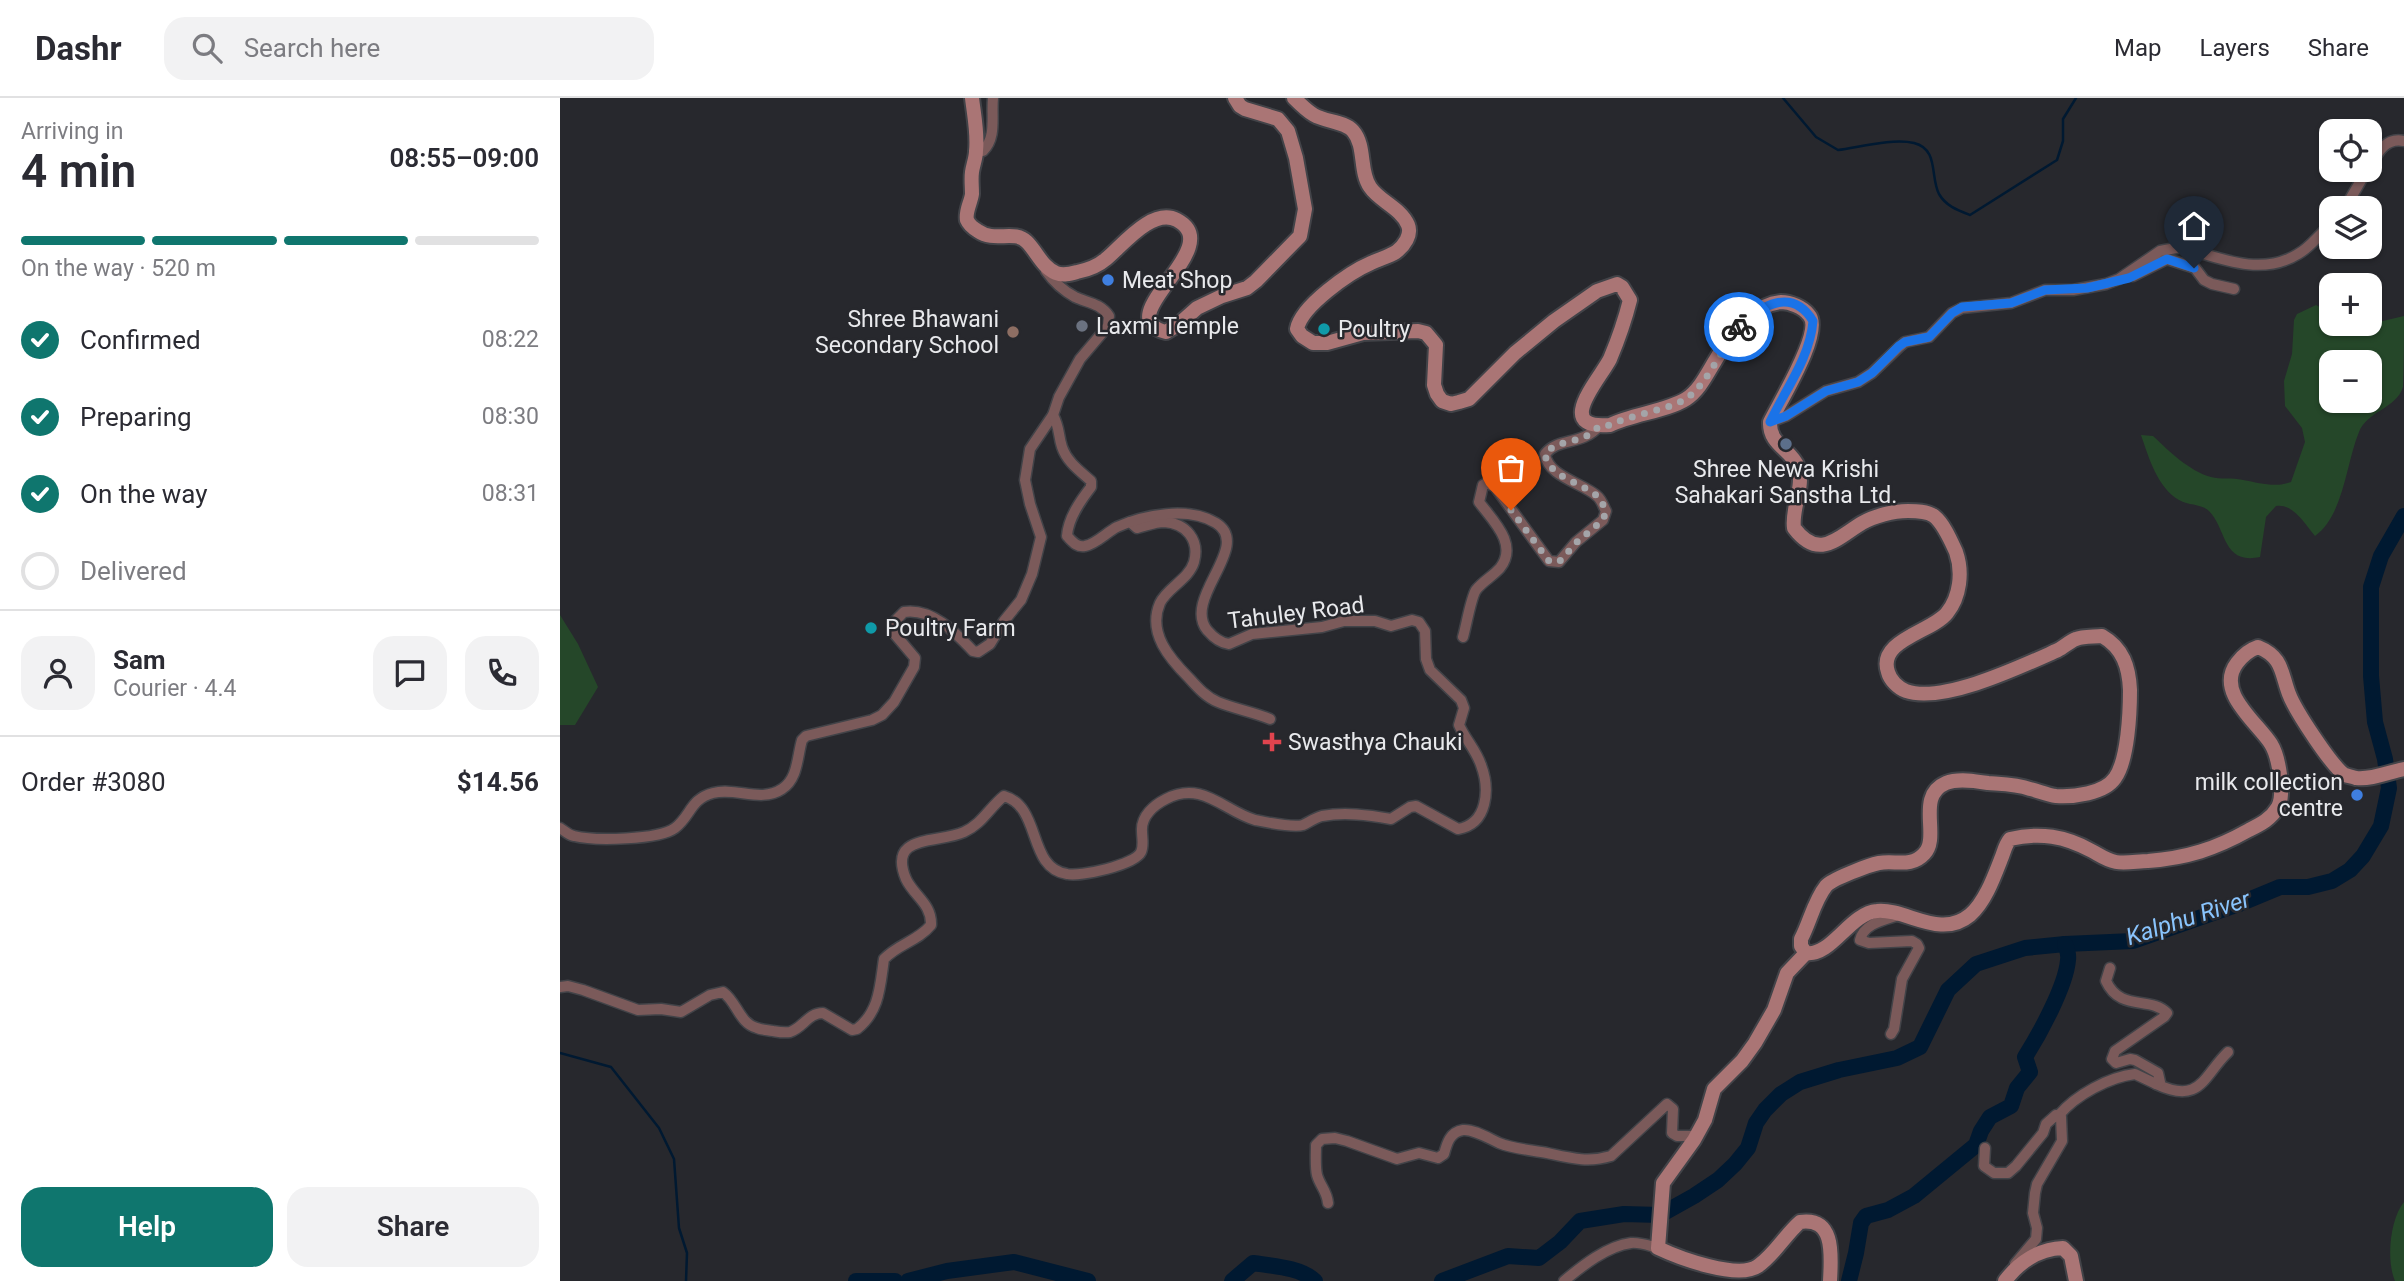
<!DOCTYPE html>
<html lang="en">
<head>
<meta charset="utf-8">
<style>
	:root { --surface:#fff; --page:#f2f2f3; --text:#2b2b33; --muted:#7c7c81; --line:#e1e1e2; --accent:#0f766e }
	body { margin:0; font-family:Roboto,sans-serif; background:var(--page); color:var(--text); height:100vh; display:flex; flex-direction:column; font-size:26px; white-space:nowrap }
	* { box-sizing:border-box; margin:0 }
	p { font-size:23px; color:var(--muted) }
	.icon { flex:none; width:38px; height:38px; fill:none; stroke:currentColor; stroke-width:2; stroke-linecap:round; stroke-linejoin:round }
	.map { position:relative; flex:1; overflow:hidden }
	.panel { display:flex; flex-direction:column; background:var(--surface); width:560px }
	.panel>* { flex:none }
	.buttons { position:absolute; left:1759px; top:21px; display:grid; gap:14px }
	.buttons a { display:grid; place-items:center; width:63px; height:63px; border-radius:14px; background:var(--surface); box-shadow:0 2px 5px #0004; font-size:35px }
	.pin { position:absolute; display:grid; place-items:center; width:60px; height:60px; color:#fff; margin:-72px -30px; border-radius:50% 50% 50% 0; rotate:-45deg; box-shadow:0 0 7px #0007 }
	.pin .icon { rotate:45deg }
	.courier { position:absolute; display:grid; place-items:center; width:70px; height:70px; margin:-35px; border:5px solid #1a73e8; border-radius:50%; background:#fff; color:#222; box-shadow:0 2px 9px #0007 }
	.summary em { font-style:normal; font-weight:600 }
	.summary div { display:flex; flex-direction:column-reverse }
	.summary { display:flex; align-items:center; justify-content:space-between; height:119px; padding:0 21px }
	h1 { font-size:46px; font-weight:600; line-height:52px }
	.bar { display:grid; grid-template-columns:repeat(4,1fr); gap:10px 7px; align-content:center; height:84px; padding:0 21px }
	.bar i { height:9px; border-radius:5px; background:var(--line) }
	.bar .current { background:var(--accent) }
	.bar p { grid-column:span 4 }
	.line { display:flex; align-items:center; gap:18px; padding:0 21px; border-top:2px solid var(--line) }
	.line div { flex:1 }
	.round { display:grid; place-items:center; flex:none; width:74px; height:74px; border-radius:21px; background:var(--page) }
	ol { padding:0 21px; list-style:none }
	li { display:flex; align-items:center; gap:21px; height:77px }
	li p { margin-inline-start:auto }
	li .icon { padding:7px; border-radius:50%; background:var(--accent); color:#fff; stroke-width:4 }
	li:last-child { color:var(--muted) }
	li i { width:38px; height:38px; border:4px solid var(--line); border-radius:50% }
	.action { display:flex; gap:14px; margin-top:auto; padding:14px 21px }
	.action a { flex:1; height:80px; border-radius:21px; background:var(--accent); color:#fff; font-size:28px; font-weight:600; line-height:80px; text-align:center }
	.action a+a { background:var(--page); color:var(--text) }
	header { display:flex; align-items:center; gap:42px; box-sizing:border-box; height:98px; padding:0 35px; background:var(--surface); border-bottom:2px solid var(--line) }
	header strong { font-size:33px }
	nav { display:flex; gap:38px; margin-inline-start:auto; font-size:24px }
	.search { width:490px; height:63px; background:var(--page); display:flex; align-items:center; gap:18px; box-sizing:border-box; padding:0 24px; border-radius:21px; color:var(--muted); font-size:26px }
	main { display:flex; flex:1; min-height:0 }
	.map>svg:first-child { display:block }
</style>
</head>
<body>
<header>
<strong>Dashr</strong>
<div class="search"><svg class="icon" aria-label="search" viewBox="0 0 24 24"><circle cx="10" cy="10" r="6"/><path d="M15 15l6 6"/></svg>Search here</div>
<nav><a>Map</a><a>Layers</a><a>Share</a></nav>
</header>
<main>
<section class="panel">
<div class="summary"><div><h1>4 min</h1><p>Arriving in</p></div><em>08:55–09:00</em></div>
<div class="bar"><i class="current"></i><i class="current"></i><i class="current"></i><i></i><p>On the way · 520 m</p></div>
<ol>
<li><svg class="icon" aria-label="check" viewBox="0 0 24 24"><path d="M5 12l5 5 9-10"/></svg>Confirmed<p>08:22</p></li>
<li><svg class="icon" aria-label="check" viewBox="0 0 24 24"><path d="M5 12l5 5 9-10"/></svg>Preparing<p>08:30</p></li>
<li><svg class="icon" aria-label="check" viewBox="0 0 24 24"><path d="M5 12l5 5 9-10"/></svg>On the way<p>08:31</p></li>
<li><i></i>Delivered</li>
</ol>
<div class="line" style="height:126px"><a class="round"><svg class="icon" aria-label="person" viewBox="0 0 24 24"><circle cx="12" cy="8" r="4"/><path d="M4 21q1-7 8-7t8 7"/></svg></a><div><b>Sam</b><p>Courier · 4.4</p></div><a class="round"><svg class="icon" aria-label="chat" viewBox="0 0 24 24"><path d="M4 5h16v11H9l-5 4z"/></svg></a><a class="round"><svg class="icon" aria-label="phone" viewBox="0 0 24 24"><path d="M5 4h4l2 5-3 2q2 4 5 5l2-3 5 2v4C11 20 4 13 5 4z"/></svg></a></div>
<div class="line" style="height:91px"><div>Order #3080</div><b>$14.56</b></div>
<div class="action"><a>Help</a><a>Share</a></div>
</section>
<div class="map">
<svg width="1844" height="1183" viewBox="0 0 1844 1183">
	<rect width="100%" height="100%" fill="#27282d"/>
	<g fill="#254729" fill-rule="evenodd">
		<path d="M1756,207L1771,215V226H1810L1844,218C1844,238 1844,270 1843,289C1836,311 1807,313 1799,334C1786,365 1784,417 1755,438C1745,426 1733,405 1716,408L1706,419L1700,459C1662,467 1667,431 1649,413C1640,405 1629,408 1619,402C1597,389 1589,360 1581,337L1593,338C1609,353 1629,373 1651,379C1660,382 1672,379 1683,382C1700,385 1715,390 1731,384L1745,344L1742,330L1725,308L1724,283L1732,256L1734,222L1737,216ZM1771,264H1810V303H1771Z"/>
		<polygon points="0,517 18,546 38,589 15,627 0,627"/>
		<path d="M1844,1104V1183H1835C1826,1162 1830,1121 1844,1104Z"/>
	</g>
	<g fill="none" stroke-linecap="round" stroke-linejoin="round">
		<g stroke="#001931" stroke-width="2.5">
			<path d="M1223,0L1256,39L1278,52C1300,49 1333,40 1354,45C1379,51 1370,79 1379,96C1386,108 1397,112 1410,117L1497,62L1503,43V21L1516,0"/>
			<polyline points="0,955 51,969 99,1030 114,1061 119,1130 127,1155 126,1183"/>
		</g>
		<g stroke="#001931" stroke-width="16">
			<polyline points="296,1183 335,1183"/>
			<polyline points="348,1183 387,1173 454,1164 528,1183"/>
			<path d="M672,1183L693,1165C712,1168 740,1169 755,1183"/>
			<polyline points="882,1183 948,1158 979,1160 1000,1144 1020,1123 1064,1116 1100,1117 1134,1098 1158,1082 1175,1066 1188,1050 1196,1025 1205,1012 1221,996 1240,984 1279,972 1337,960 1360,949 1388,892 1416,866 1465,850 1505,846 1573,843 1679,806 1720,789 1748,789 1772,783 1790,772 1803,758 1821,728 1829,690 1825,661 1815,624 1811,578 1811,489 1821,458 1844,418"/>
			<path d="M1289,1183L1296,1155L1301,1125L1306,1118L1328,1112L1354,1098L1416,1047L1421,1033L1430,1019L1451,1008L1457,990L1470,974L1465,959C1479,937 1506,888 1508,862C1509,856 1507,851 1505,846"/>
		</g>
		<g stroke="#424348" stroke-width="13">
			<g id="street">
				<path d="M416,53H423C437,39 431,18 433,0"/>
				<path d="M1810,68C1818,54 1826,39 1844,43"/>
				<polyline points="1785,110 1807,72"/>
				<polyline points="1573,178 1607,161 1635,170 1644,182 1652,186 1674,191"/>
				<path d="M1210,324L1226,318L1266,293L1298,284L1312,275L1339,249L1345,244L1369,239L1392,215L1402,210L1451,205L1485,192H1513L1546,186L1559,181L1600,153L1621,149C1659,160 1701,179 1738,156C1751,149 1759,136 1771,127"/>
				<path d="M570,424L577,430C586,428 595,424 604,424C626,425 640,442 634,464C629,481 607,490 600,505C587,535 610,561 629,580C638,590 646,599 658,604C675,611 693,614 710,621"/>
				<path d="M903,539C906,529 911,499 916,492C922,484 933,478 940,470C959,446 932,422 919,404L923,387L927,385L935,389L989,463L999,464L1016,444L1043,422L1046,413C1043,408 1042,402 1037,398C1023,385 988,379 985,356C998,339 1022,348 1039,328"/>
				<path d="M0,730C5,733 8,737 14,738C34,743 99,742 115,730C131,718 130,701 153,695C176,689 201,705 222,691C238,681 237,659 242,642L246,638L312,622L322,617L334,604L354,569L355,560L333,534L335,523L344,514C372,510 395,534 413,553L418,554L430,546L444,523L461,502L472,476L481,439L470,406L465,382L470,351L493,317L499,299L520,261L548,228L549,218C540,205 528,205 515,199C504,193 493,183 486,173"/>
				<path d="M0,889L8,888L23,892L78,912L101,911L121,914L150,897L163,894C177,904 179,925 197,930C202,932 208,932 213,933C219,934 224,935 230,934C243,930 248,915 263,915L292,932L297,931C320,913 320,887 324,861C338,846 358,843 371,827C372,806 354,798 346,781C327,735 378,746 404,734C422,726 429,710 444,698C482,709 467,770 507,776C520,779 575,767 581,754C584,748 582,740 582,733C581,718 594,707 606,701C642,682 664,713 695,722C705,724 733,730 743,727C749,724 755,720 762,718C785,714 808,717 831,721L850,709L856,708L898,731C928,726 930,691 921,667C916,652 905,641 899,627L904,610L901,602L870,572L866,561L865,533L859,524L852,522L831,528L815,523H784L762,529L692,536L669,546C660,545 653,539 647,532C622,500 693,448 656,425C628,408 584,417 557,429C547,434 536,446 525,448C517,450 512,443 507,438C508,420 521,402 531,389V383C520,373 507,364 502,349C498,337 500,330 493,317"/>
				<path d="M1331,936L1334,931L1342,881L1359,850L1357,846L1352,843L1309,845L1300,842C1304,825 1325,822 1339,817"/>
				<path d="M1596,986C1641,1007 1643,978 1668,954"/>
				<path d="M1499,1017C1516,997 1549,979 1575,976L1596,986L1600,984L1598,975L1575,962L1570,961L1556,965L1552,961L1555,953L1604,919L1607,915C1591,898 1560,914 1546,883L1550,870"/>
				<polyline points="1425,1050 1424,1068 1434,1075 1448,1075 1456,1068 1483,1035 1486,1026 1496,1017 1501,1019 1502,1043 1477,1086 1475,1095 1473,1115 1477,1130 1476,1141 1455,1166"/>
				<path d="M768,1105C767,1093 760,1088 757,1077C755,1068 756,1056 756,1047L762,1041L775,1040L787,1043L837,1061L859,1055L878,1060L884,1056C887,1045 890,1034 903,1032C914,1031 928,1040 939,1045C954,1051 971,1052 987,1055C1010,1060 1028,1065 1051,1058L1107,1006L1113,1011L1112,1035L1117,1038H1136"/>
				<path d="M1004,1183C1022,1168 1047,1148 1071,1145C1080,1144 1090,1148 1098,1150"/>
			</g>
		</g>
		<g stroke="#424348" stroke-width="18">
			<g id="secondary">
				<path d="M412,0C414,17 418,36 416,53C416,60 413,67 412,74C411,81 412,88 412,96C411,104 405,114 407,122C409,127 413,130 418,133C435,145 454,131 467,144C477,154 482,169 496,175C503,178 510,176 517,174C527,172 538,168 546,161C562,148 592,109 617,122C669,150 546,219 606,234L619,226L637,210L662,198L687,190L696,183L740,138L745,111L736,60L728,33L718,21L685,11L680,8L675,0"/>
				<path d="M734,0C740,6 747,13 754,17C766,24 784,23 793,33C806,48 799,73 810,89C819,103 841,110 848,127C852,137 844,148 836,154C828,159 819,161 811,165C790,174 741,208 737,231L742,238L753,245H767L803,235L858,233L866,235L876,247L874,287L877,296L882,303L891,306L899,304L909,301L955,255L994,223L1037,193L1057,186L1062,189L1070,202C1065,222 1058,242 1050,261C1040,281 992,332 1050,327C1072,316 1107,313 1126,301C1139,293 1147,276 1155,263C1168,240 1191,207 1221,204C1230,204 1243,209 1249,217C1264,233 1219,305 1210,324C1209,347 1231,351 1238,369C1245,388 1231,411 1234,430C1259,463 1277,440 1302,425C1314,418 1333,413 1348,413C1356,413 1367,413 1374,418C1384,426 1391,443 1396,454C1403,474 1400,499 1387,515C1372,534 1317,542 1328,574C1330,582 1338,590 1346,593C1383,606 1462,568 1498,552C1504,549 1510,543 1516,541C1523,538 1534,539 1542,538C1563,550 1569,569 1570,592C1570,614 1568,662 1555,680C1544,696 1513,699 1496,698C1487,697 1479,693 1470,691C1457,686 1442,686 1428,685C1416,683 1398,680 1386,685C1355,698 1381,739 1364,756C1351,770 1335,762 1319,765C1309,767 1272,781 1266,788C1254,803 1250,824 1241,841V848L1246,855C1271,859 1290,815 1317,813C1346,810 1380,842 1410,817C1425,804 1434,779 1441,761C1444,754 1445,747 1450,741C1480,734 1505,738 1532,753C1541,758 1546,762 1556,764C1566,766 1578,763 1588,763C1627,760 1655,751 1689,732C1701,726 1711,721 1718,709C1725,696 1719,659 1711,646C1697,624 1655,594 1677,565C1683,557 1689,552 1698,549C1723,559 1721,575 1729,596C1735,612 1772,669 1785,677C1788,678 1793,679 1796,680C1811,682 1829,674 1844,671"/>
				<path d="M1246,855L1227,875L1214,912L1195,945L1182,963L1154,991L1145,1022L1134,1042L1103,1085L1098,1150C1119,1160 1178,1182 1198,1168C1215,1156 1225,1137 1240,1124C1276,1119 1271,1159 1270,1183"/>
				<path d="M1445,1183C1459,1164 1479,1151 1503,1150L1511,1158L1516,1183"/>
			</g>
		</g>
		<use href="#street" stroke="#7b5a5a" stroke-width="10"/>
		<use href="#secondary" stroke="#aa7575" stroke-width="14"/>
	</g>
	<g fill="none" stroke-linecap="round" stroke-linejoin="round">
		<path stroke="#a4a5a9" stroke-width="7" stroke-dasharray="0 12.6" d="M951,412L989,463L999,464L1017,444L1043,422L1046,413C1043,408 1042,402 1037,398C1023,385 988,379 985,356C999,339 1022,348 1039,328L1050,327C1070,317 1112,311 1127,300C1149,284 1161,250 1179,229"/>
		<path stroke="#1a73e8" stroke-width="9" d="M1179,229C1201,207 1232,189 1253,223C1250,260 1225,292 1210,324L1226,318L1266,293L1298,284L1312,275L1339,248L1345,244L1369,239L1392,215L1402,209L1451,205L1485,192L1527,190L1569,180L1607,161L1634,170"/>
	</g>
	<g fill="#3f7fe0" stroke="#27282d" stroke-width="2.5">
		<circle cx="548" cy="182" r="7"/>
		<circle cx="1797" cy="697" r="7"/>
	</g>
	<circle fill="#6b7280" stroke="#27282d" stroke-width="2.5" cx="522" cy="228" r="7"/>
	<g fill="#0f9aa8" stroke="#27282d" stroke-width="2.5">
		<circle cx="764" cy="231" r="7"/>
		<circle cx="311" cy="530" r="7"/>
	</g>
	<circle fill="#8d6e63" stroke="#27282d" stroke-width="2.5" cx="453" cy="234" r="7"/>
	<circle fill="#5c6f8a" stroke="#27282d" stroke-width="2.5" cx="1226" cy="346" r="7"/>
	<path fill="#e0444e" stroke="#27282d" stroke-width="2.5" d="M708.5 633.5h7v7h7v7h-7v7h-7v-7h-7v-7h7z"/>
	<g text-anchor="middle" dominant-baseline="central" stroke-width="5" stroke-linejoin="round" paint-order="stroke">
		<g font-size="23" fill="#e8e9ec" stroke="#27282d" text-anchor="start">
			<text x="562" y="182">Meat Shop</text>
			<text x="439" y="221" text-anchor="end">Shree Bhawani<tspan x="439" dy="26">Secondary School</tspan></text>
			<text x="536" y="228">Laxmi Temple</text>
			<text x="778" y="231">Poultry</text>
			<text x="1226" y="371" text-anchor="middle">Shree Newa Krishi<tspan x="1226" dy="26">Sahakari Sanstha Ltd.</tspan></text>
			<text x="325" y="530">Poultry Farm</text>
			<text x="728" y="644">Swasthya Chauki</text>
			<text x="1783" y="684" text-anchor="end">milk collection<tspan x="1783" dy="26">centre</tspan></text>
		</g>
		<g font-size="23" fill="#e8e9ec" stroke="#27282d">
			<text transform="translate(736 515) rotate(-7)">Tahuley Road</text>
		</g>
		<g font-size="24" font-style="italic" fill="#89c4fd" stroke="#27282d">
			<text transform="translate(1628 820) rotate(-18)">Kalphu River</text>
		</g>
	</g>
</svg>
<div class="buttons">
<a><svg class="icon" aria-label="locate" viewBox="0 0 24 24"><circle cx="12" cy="12" r="6"/><path d="M12 2v4M12 18v4M2 12h4M18 12h4"/></svg></a>
<a><svg class="icon" aria-label="layers" viewBox="0 0 24 24"><path d="M12 4l9 5-9 5-9-5zM3 14l9 5 9-5"/></svg></a>
<a>+</a>
<a>−</a>
</div>
<div class="pin" style="left:951px;top:412px;background:#ea580c"><svg class="icon" aria-label="bag" viewBox="0 0 24 24"><path d="M5 8h14l-1 12H6zM9 8a3 3 0 0 1 6 0"/></svg></div>
<div class="pin" style="left:1634px;top:170px;background:#1f2937"><svg class="icon" aria-label="home" viewBox="0 0 24 24"><path d="M3 11l9-7 9 7M6 9v11h12V9"/></svg></div>
<div class="courier" style="left:1179px;top:229px"><svg class="icon" aria-label="bike" viewBox="0 0 24 24"><circle cx="6" cy="16" r="4"/><circle cx="18" cy="16" r="4"/><path d="M6 16l4-8h5l3 8M10 8l3 8H6M13 5h3"/></svg></div>
</div>
</main>
</body>
</html>
